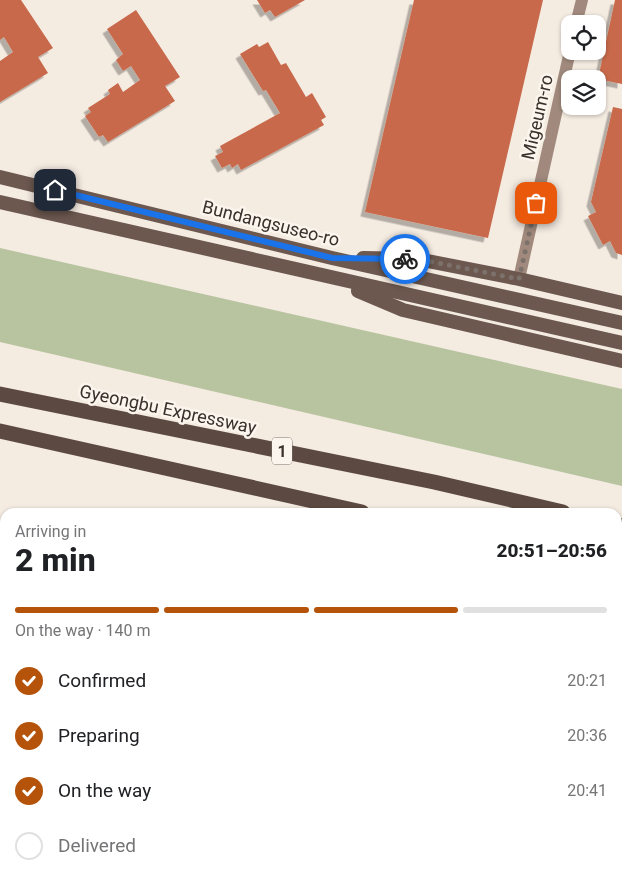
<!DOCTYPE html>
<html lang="en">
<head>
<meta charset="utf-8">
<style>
	:root { --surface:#fff; --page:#f2f2f2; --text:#202124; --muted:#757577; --line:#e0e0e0; --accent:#b45309 }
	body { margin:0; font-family:Roboto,sans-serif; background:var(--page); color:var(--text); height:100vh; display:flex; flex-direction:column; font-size:19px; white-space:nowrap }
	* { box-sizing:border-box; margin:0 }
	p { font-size:16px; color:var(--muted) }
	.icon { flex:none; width:28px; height:28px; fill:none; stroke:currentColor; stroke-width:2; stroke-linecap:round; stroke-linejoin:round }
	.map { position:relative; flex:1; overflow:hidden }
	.sheet { position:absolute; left:0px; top:508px; width:622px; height:376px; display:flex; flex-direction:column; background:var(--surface); border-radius:15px 15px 0 0; box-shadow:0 1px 4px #0004 }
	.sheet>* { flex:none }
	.buttons { position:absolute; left:561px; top:15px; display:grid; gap:10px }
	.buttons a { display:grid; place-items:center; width:45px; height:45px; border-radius:10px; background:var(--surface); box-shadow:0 1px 4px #0004; font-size:25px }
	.pin { position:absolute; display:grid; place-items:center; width:42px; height:42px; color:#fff; margin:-21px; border-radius:10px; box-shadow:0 2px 8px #0006 }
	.courier { position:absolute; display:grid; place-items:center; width:50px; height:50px; margin:-25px; border:4px solid #1a73e8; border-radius:50%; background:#fff; color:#222; box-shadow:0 1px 6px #0007 }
	.headline em { font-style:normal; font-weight:800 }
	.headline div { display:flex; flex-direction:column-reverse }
	.headline { display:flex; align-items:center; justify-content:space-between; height:85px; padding:0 15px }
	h1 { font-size:32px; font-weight:800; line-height:38px }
	.bar { display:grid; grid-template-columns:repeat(4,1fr); gap:8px 5px; align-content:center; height:60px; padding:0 15px }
	.bar i { height:6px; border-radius:4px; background:var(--line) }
	.bar .selected { background:var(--accent) }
	.bar p { grid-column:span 4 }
	ol { padding:0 15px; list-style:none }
	li { display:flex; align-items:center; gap:15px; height:55px }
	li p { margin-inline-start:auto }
	li .icon { padding:5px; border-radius:50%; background:var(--accent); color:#fff; stroke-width:4 }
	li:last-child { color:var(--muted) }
	li i { width:28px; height:28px; border:2px solid var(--line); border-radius:50% }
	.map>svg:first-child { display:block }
</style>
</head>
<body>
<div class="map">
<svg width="622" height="883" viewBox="0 0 622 883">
	<defs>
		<filter id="shadow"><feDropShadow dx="-4.5" dy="4.5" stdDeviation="0" flood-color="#0004"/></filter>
	</defs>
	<rect width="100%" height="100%" fill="#f4ebe1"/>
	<polygon fill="#b8c4a0" points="0,248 622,389 622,486 0,342"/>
	<g fill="#c8694b" filter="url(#shadow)">
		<polygon points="0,0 21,0 53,48 38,57 48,73 0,102 0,61 13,52 4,37 0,40"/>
		<polygon points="257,0 305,0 275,17 270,10 265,13"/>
		<polygon points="414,0 543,0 488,238 365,212"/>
		<polygon points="615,0 622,0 622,84 598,79"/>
		<polygon points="136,10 180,77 165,86 175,101 108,142 103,135 99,137 85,116 91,112 88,108 110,94 108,90 118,83 123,92 140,80 131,66 123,71 116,60 123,54 107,29"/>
		<polygon points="268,42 281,65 286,63 306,97 312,93 326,117 321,120 324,125 241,170 238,164 232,168 230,164 222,168 215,156 223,152 220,146 280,113 266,90 263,91 240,54 257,44 259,47"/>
		<polygon points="613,107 622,109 622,255 616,253 610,241 603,245 588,216 596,212 591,202"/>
		<polygon points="0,619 5,620 1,643 0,643"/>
		<polygon points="618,746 622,747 622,782 618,781"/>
	</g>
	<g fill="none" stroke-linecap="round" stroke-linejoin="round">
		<polyline stroke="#cdbbac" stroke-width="12" points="378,879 379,883"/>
		<g stroke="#a18a7d" stroke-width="12">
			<polyline points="576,24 582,0"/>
			<polyline points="519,279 570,51"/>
		</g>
		<g stroke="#7d675c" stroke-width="12">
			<polyline points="0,787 5,788"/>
			<polyline points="618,871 622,872"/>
			<polyline points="400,879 408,883"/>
			<polyline points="422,879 438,883"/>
			<polyline points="514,879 531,883"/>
		</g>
		<g stroke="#6c584f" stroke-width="14">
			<polyline points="0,177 332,258 622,323"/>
			<polyline points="0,202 622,343"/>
			<polyline points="363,258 417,259 519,279 622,303"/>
			<polyline points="358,291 403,310 622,361"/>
		</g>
		<g stroke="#5c4a42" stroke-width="15">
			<polyline points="0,394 434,482 563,512"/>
			<polyline points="0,431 362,512"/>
			<polyline points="618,525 622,526"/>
			<polyline points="618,570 622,571"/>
		</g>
	</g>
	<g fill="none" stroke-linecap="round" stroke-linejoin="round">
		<polyline stroke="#7c716b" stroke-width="5" stroke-dasharray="0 9" points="405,259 418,259 519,279 536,203"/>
		<polyline stroke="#1a73e8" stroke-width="6" points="55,190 332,258 405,259"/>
	</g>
	<g text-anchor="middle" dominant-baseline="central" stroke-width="5" stroke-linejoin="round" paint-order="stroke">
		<rect fill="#fbf5ee" stroke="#756b66" stroke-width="1" x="272" y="437.5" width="20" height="27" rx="4"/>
		<g font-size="16" font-weight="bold" fill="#3b302b">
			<text x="282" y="451">1</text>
		</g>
		<g font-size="18" fill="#3b302b" stroke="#fbf5ee">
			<text transform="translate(537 117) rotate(-77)">Migeum-ro</text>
			<text transform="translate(271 223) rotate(14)">Bundangsuseo-ro</text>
			<text transform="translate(168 409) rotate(12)">Gyeongbu Expressway</text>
		</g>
	</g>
</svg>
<div class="buttons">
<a><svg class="icon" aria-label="locate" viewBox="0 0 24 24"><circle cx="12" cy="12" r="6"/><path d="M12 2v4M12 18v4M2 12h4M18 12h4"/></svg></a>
<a><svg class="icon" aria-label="layers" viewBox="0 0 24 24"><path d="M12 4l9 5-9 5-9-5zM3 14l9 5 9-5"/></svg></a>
</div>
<div class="pin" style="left:536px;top:203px;background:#ea580c"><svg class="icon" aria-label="bag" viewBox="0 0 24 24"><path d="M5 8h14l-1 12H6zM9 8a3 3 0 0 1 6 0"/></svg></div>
<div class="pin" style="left:55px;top:190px;background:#1f2937"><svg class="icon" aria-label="home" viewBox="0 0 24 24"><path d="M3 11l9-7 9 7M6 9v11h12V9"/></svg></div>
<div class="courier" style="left:405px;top:259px"><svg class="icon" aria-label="bike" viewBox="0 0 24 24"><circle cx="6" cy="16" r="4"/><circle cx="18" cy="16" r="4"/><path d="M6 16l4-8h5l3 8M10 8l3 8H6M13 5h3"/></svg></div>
<section class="sheet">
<div class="headline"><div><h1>2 min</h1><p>Arriving in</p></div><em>20:51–20:56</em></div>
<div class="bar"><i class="selected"></i><i class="selected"></i><i class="selected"></i><i></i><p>On the way · 140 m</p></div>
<ol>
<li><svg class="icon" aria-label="check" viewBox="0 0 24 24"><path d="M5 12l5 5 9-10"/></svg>Confirmed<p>20:21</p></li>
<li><svg class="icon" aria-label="check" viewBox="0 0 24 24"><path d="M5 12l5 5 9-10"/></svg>Preparing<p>20:36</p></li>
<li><svg class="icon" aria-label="check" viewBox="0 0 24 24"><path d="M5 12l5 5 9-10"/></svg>On the way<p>20:41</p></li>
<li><i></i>Delivered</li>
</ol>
</section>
</div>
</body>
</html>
